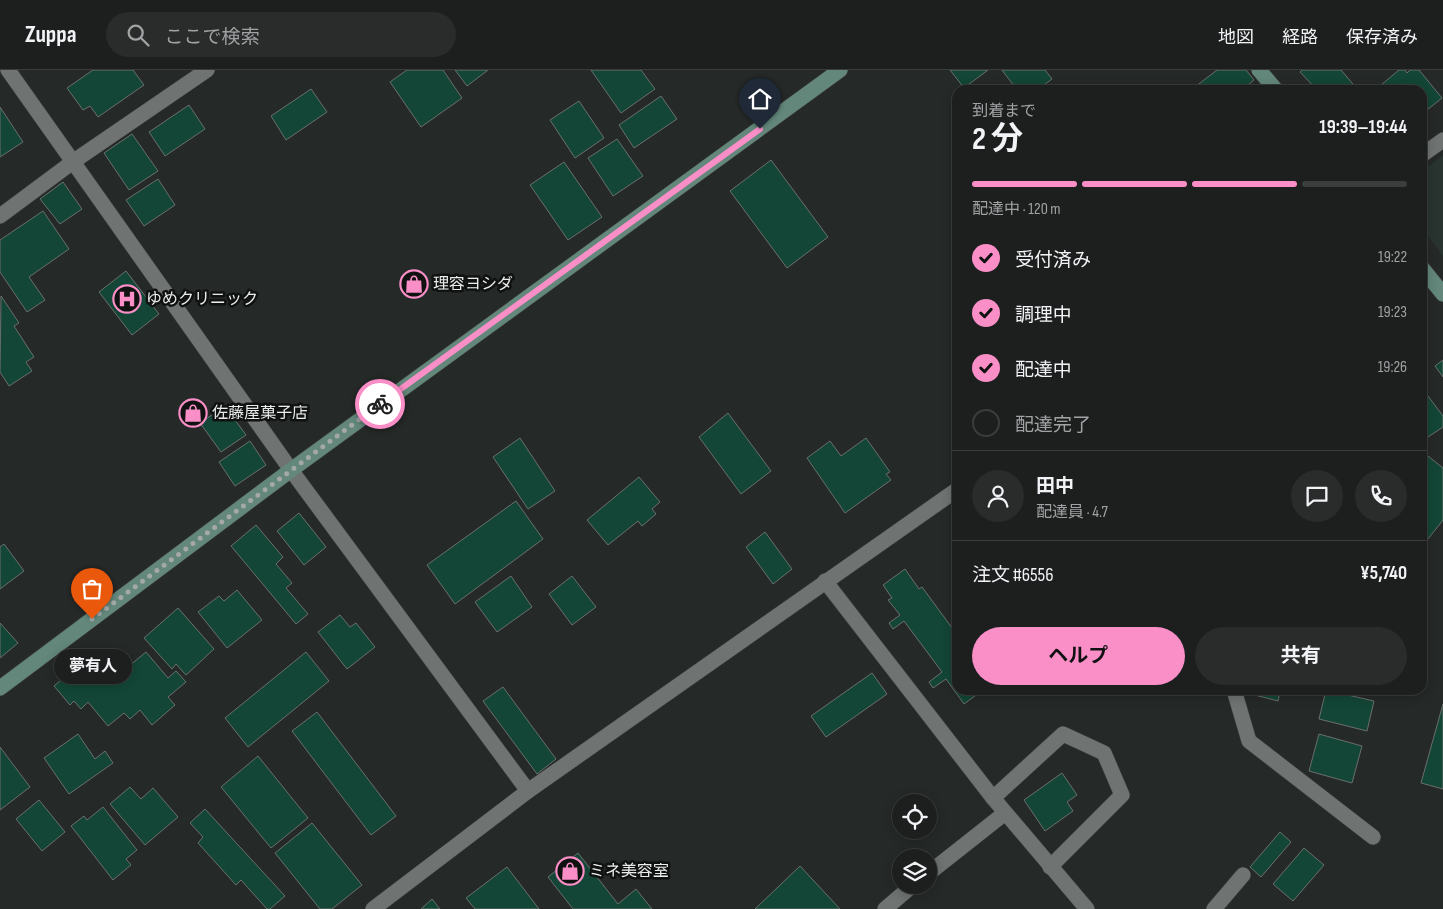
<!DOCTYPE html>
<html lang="ja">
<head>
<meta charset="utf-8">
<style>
	:root { --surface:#1c1f1e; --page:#292c2b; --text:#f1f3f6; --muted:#a0a2a4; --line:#3a3d3c; --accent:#fa8fc7 }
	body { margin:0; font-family:"Sofia Sans Condensed","Noto Sans JP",sans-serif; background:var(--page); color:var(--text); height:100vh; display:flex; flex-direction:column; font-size:19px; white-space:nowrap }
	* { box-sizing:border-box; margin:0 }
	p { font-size:16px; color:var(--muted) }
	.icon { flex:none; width:28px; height:28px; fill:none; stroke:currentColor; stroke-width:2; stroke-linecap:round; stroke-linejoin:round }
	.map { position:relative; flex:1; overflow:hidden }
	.side { position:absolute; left:952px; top:15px; width:475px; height:610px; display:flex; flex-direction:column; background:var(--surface); border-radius:15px; box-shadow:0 2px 12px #0003,0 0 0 1px var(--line) }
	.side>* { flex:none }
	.fabs { position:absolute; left:892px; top:724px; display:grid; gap:10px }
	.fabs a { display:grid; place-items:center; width:45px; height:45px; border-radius:50%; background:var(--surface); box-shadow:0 2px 12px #0003,0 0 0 1px var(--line); font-size:25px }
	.pin { position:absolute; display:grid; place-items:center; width:42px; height:42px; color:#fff; margin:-51px -21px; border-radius:50% 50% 50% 0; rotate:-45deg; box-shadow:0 0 5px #0007 }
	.pin .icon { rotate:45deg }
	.courier { position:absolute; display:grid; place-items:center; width:50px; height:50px; margin:-25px; border:4px solid #fa8fc7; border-radius:50%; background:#fff; color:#222; box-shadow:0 1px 6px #0007 }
	.bubble { position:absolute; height:35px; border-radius:18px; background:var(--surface); box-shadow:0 2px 12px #0003,0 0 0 1px var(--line); font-size:16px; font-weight:700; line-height:35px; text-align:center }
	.summary em { font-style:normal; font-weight:700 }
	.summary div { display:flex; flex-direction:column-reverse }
	.summary { display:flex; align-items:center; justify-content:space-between; height:85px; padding:0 20px }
	h1 { font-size:32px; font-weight:700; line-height:38px }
	.bar { display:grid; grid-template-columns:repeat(4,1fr); gap:8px 5px; align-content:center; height:60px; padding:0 20px }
	.bar i { height:6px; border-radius:4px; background:var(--line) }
	.bar .active { background:var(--accent) }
	.bar p { grid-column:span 4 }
	.line { display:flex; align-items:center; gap:12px; padding:0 20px; border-top:1px solid var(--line) }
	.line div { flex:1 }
	.round { display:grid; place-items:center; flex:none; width:52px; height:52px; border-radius:26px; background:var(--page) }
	ol { padding:0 20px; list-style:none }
	li { display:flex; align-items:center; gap:15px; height:55px }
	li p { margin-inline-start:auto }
	li .icon { padding:5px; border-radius:50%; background:var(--accent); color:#111; stroke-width:4 }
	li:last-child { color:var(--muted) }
	li i { width:28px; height:28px; border:2px solid var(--line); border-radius:50% }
	.primary-button { display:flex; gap:10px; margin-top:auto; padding:10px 20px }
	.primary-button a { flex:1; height:58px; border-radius:30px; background:var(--accent); color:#111; font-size:20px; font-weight:700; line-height:58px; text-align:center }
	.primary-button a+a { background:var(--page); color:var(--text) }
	header { display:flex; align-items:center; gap:30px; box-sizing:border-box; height:70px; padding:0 25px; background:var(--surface); border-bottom:1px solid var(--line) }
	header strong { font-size:24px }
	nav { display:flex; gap:28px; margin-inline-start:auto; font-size:18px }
	.search { width:350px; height:45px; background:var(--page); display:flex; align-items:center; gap:12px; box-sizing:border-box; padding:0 18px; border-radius:28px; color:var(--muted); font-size:19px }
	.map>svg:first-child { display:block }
</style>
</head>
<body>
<header>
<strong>Zuppa</strong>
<div class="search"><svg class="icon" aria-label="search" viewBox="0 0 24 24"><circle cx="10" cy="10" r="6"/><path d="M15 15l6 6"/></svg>ここで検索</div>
<nav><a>地図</a><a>経路</a><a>保存済み</a></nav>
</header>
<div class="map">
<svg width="1443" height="839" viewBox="0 0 1443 839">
	<rect width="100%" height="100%" fill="#252928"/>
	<polygon fill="#293430" points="1443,85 1443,186 1423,159 1422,101"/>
	<g fill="#134636" stroke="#6b6f6d">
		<polygon points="93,0 133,0 144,15 98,47 90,36 83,40 67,18"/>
		<polygon points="407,0 443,0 462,28 421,57 390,12"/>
		<polygon points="455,0 488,0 467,16"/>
		<polygon points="591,0 641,0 655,19 621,43"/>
		<polygon points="950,0 988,0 964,18"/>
		<polygon points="1002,0 1045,0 1052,9 1037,20 1017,20"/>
		<polygon points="1217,0 1246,0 1254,10 1242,20 1191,20"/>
		<polygon points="1302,0 1341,0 1358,20 1317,20 1300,2"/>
		<polygon points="1399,0 1405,0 1407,3 1410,0 1419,0 1442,28 1422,44 1422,20 1375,20"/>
		<polygon points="311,19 327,42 286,70 271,46"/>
		<polygon points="661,26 677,49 634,78 619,55"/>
		<polygon points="579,31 604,68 575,88 550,50"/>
		<polygon points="189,35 205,59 165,86 149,62"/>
		<polygon points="0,37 23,72 0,87"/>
		<polygon points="132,64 158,101 129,120 104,83"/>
		<polygon points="617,69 643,106 613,126 588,88"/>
		<polygon points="771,90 828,167 787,198 730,121"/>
		<polygon points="564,92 602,147 568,170 530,115"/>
		<polygon points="158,109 175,135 144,156 126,130"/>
		<polygon points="63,112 82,139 60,154 40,129"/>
		<polygon points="43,141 69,179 29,207 45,230 27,242 0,202 0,170"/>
		<polygon points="126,201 159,244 132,265 99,222"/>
		<polygon points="1,226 19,253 14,256 34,287 26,292 32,301 9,316 0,302"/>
		<polygon points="1443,290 1443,307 1435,296"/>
		<polygon points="1422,318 1443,346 1443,357 1422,371"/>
		<polygon points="225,336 246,365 221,382 200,353"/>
		<polygon points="728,343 771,401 741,424 699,367"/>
		<polygon points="520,368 555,421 528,439 493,387"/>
		<polygon points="866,368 890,402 886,404 891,410 845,443 807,388 830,371 841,386"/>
		<polygon points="250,371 266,395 235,416 219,392"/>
		<polygon points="1423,382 1443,398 1443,450 1428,469 1422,465"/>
		<polygon points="639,407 660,432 652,439 656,444 642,456 638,451 608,475 587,450"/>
		<polygon points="516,431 543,469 455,534 427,495"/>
		<polygon points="299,443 326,477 304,495 277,461"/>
		<polygon points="256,455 283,487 276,494 292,513 286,518 308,544 296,554 231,476"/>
		<polygon points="765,462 792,499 773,514 746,477"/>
		<polygon points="4,474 24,501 0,519 0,477"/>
		<polygon points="905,499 919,519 922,517 958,566 958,620 983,620 964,634 946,609 933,618 929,612 942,602 904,551 893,559 889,553 900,545 888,530 892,528 883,515"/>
		<polygon points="511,506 532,537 497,562 475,532"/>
		<polygon points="572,506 596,537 572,555 549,524"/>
		<polygon points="237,520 262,550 227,578 198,542 219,526 224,531"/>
		<polygon points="178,538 214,579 186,605 176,594 172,599 144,568"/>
		<polygon points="340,545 350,557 356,553 375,577 347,599 318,562"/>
		<polygon points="0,553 18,573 0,588"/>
		<polygon points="146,582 168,608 176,601 186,612 168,627 175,635 152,655 140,640 130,649 124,643 108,656 88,632 81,639 74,631 70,635 54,616 81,593 92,607 112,590 123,601"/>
		<polygon points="306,582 329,611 248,677 225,648"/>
		<polygon points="872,603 887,624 826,667 811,646"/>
		<polygon points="503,617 556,689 537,704 483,631"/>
		<polygon points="1243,620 1287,620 1287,622 1280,621 1278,631 1243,622"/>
		<polygon points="1326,620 1374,631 1367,661 1319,649"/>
		<polygon points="1443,634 1443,719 1421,713"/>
		<polygon points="317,642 396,746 371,765 292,661"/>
		<polygon points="78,664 95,689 105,681 113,693 69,724 44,688"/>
		<polygon points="1319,664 1362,676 1352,713 1309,701"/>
		<polygon points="0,677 30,717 0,740"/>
		<polygon points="258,686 308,748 271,778 221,717"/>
		<polygon points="1062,703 1077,725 1067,732 1073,741 1045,761 1024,730"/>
		<polygon points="130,717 141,729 153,718 178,747 145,775 110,734"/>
		<polygon points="39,730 65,762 42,781 16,749"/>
		<polygon points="103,737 137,780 126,789 131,795 113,810 71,756 84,746 87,750"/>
		<polygon points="205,739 285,826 270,839 267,839 241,810 236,815 198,773 203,767 190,753"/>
		<polygon points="312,753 362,815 332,839 320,839 275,783"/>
		<polygon points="1280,762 1291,772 1261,807 1250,797"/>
		<polygon points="1304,778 1324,795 1293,831 1273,814"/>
		<polygon points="578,783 618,834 636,819 652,839 573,839 548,807"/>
		<polygon points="800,796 840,839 755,839"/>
		<polygon points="507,797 539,839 475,839 466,828"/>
		<polygon points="432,829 440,839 421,839"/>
	</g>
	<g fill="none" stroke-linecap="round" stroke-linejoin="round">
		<g stroke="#434645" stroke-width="16">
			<g id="street">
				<polyline points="8,0 291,400 528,721"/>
				<polyline points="1422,85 1443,70"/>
				<polyline points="0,146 74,91 207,0"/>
				<polyline points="825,511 993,728 1087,839"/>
				<polyline points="1234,620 1249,671 1373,767"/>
				<polyline points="993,728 1063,664 1104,683 1122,725 1050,797"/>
				<polyline points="929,803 1005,743"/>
				<polyline points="373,839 528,721 958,419"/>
				<polyline points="885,839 913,815"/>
				<polyline points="1214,839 1243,805"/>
			</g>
		</g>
		<g stroke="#434645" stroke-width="16">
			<g id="secondary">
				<polyline points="1259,0 1276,20"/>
				<polyline points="1422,198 1443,224"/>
				<polyline points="0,618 291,400 840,0"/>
			</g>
		</g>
		<use href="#street" stroke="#6f7371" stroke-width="15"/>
		<use href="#secondary" stroke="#63877b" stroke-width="15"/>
	</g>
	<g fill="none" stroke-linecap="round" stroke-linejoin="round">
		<polyline stroke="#a4a8a7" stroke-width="5" stroke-dasharray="0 9" points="92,549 380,334"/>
		<polyline stroke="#fa8fc7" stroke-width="6" points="380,334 760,59"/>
	</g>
	<defs>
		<g id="shop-ring" transform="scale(1.4375)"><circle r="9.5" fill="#101111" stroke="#fa8fc7" stroke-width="1.5"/><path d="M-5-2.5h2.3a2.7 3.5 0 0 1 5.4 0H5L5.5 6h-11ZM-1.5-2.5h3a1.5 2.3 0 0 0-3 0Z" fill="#fa8fc7"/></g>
		<g id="hospital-ring" transform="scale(1.4375)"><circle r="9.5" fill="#101111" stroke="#fa8fc7" stroke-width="1.5"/><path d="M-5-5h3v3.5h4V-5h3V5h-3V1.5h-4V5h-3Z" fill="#fa8fc7"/></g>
	</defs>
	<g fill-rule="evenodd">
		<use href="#shop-ring" x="414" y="214"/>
		<use href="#hospital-ring" x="127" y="229"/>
		<use href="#shop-ring" x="193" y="343"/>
		<use href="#shop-ring" x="570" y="801"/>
	</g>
	<g text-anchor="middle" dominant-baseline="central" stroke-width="5" stroke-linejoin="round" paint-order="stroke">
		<g font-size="16" fill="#e9eceb" stroke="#101111" text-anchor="start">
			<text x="433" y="214">理容ヨシダ</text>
			<text x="146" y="229">ゆめクリニック</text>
			<text x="212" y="343">佐藤屋菓子店</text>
			<text x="589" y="801">ミネ美容室</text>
		</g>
	</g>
</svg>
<div class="fabs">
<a><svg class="icon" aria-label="locate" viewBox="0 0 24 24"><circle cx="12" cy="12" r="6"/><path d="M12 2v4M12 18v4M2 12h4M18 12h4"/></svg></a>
<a><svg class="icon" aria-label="layers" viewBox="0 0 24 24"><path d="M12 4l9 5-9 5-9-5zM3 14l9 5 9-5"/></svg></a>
</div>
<div class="pin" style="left:92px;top:549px;background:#ea580c"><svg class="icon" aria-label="bag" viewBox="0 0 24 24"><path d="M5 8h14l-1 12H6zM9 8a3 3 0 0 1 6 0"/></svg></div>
<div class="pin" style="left:760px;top:59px;background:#1f2937"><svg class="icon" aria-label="home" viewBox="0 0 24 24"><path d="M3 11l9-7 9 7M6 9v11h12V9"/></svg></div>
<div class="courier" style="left:380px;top:334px"><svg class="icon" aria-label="bike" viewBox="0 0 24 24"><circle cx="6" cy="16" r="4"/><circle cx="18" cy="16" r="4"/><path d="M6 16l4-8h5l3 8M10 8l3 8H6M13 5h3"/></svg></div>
<div class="bubble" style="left:54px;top:579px;width:78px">夢有人</div>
<section class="side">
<div class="summary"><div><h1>2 分</h1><p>到着まで</p></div><em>19:39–19:44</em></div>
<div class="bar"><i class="active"></i><i class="active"></i><i class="active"></i><i></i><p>配達中 · 120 m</p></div>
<ol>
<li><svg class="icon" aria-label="check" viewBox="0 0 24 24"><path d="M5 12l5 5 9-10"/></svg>受付済み<p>19:22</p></li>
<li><svg class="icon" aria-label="check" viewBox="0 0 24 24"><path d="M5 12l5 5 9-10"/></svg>調理中<p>19:23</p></li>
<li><svg class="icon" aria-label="check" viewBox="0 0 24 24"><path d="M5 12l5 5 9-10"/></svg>配達中<p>19:26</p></li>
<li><i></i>配達完了</li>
</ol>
<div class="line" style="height:90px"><a class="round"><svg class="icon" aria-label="person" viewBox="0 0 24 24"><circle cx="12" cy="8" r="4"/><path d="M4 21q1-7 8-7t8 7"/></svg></a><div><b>田中</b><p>配達員 · 4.7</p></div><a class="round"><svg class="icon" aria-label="chat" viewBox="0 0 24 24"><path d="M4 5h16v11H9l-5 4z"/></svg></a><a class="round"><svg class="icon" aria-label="phone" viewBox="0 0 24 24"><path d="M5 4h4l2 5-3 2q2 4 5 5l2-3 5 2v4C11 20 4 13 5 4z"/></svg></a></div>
<div class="line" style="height:65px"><div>注文 #6556</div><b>¥5,740</b></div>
<div class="primary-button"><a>ヘルプ</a><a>共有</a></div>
</section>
</div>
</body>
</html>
